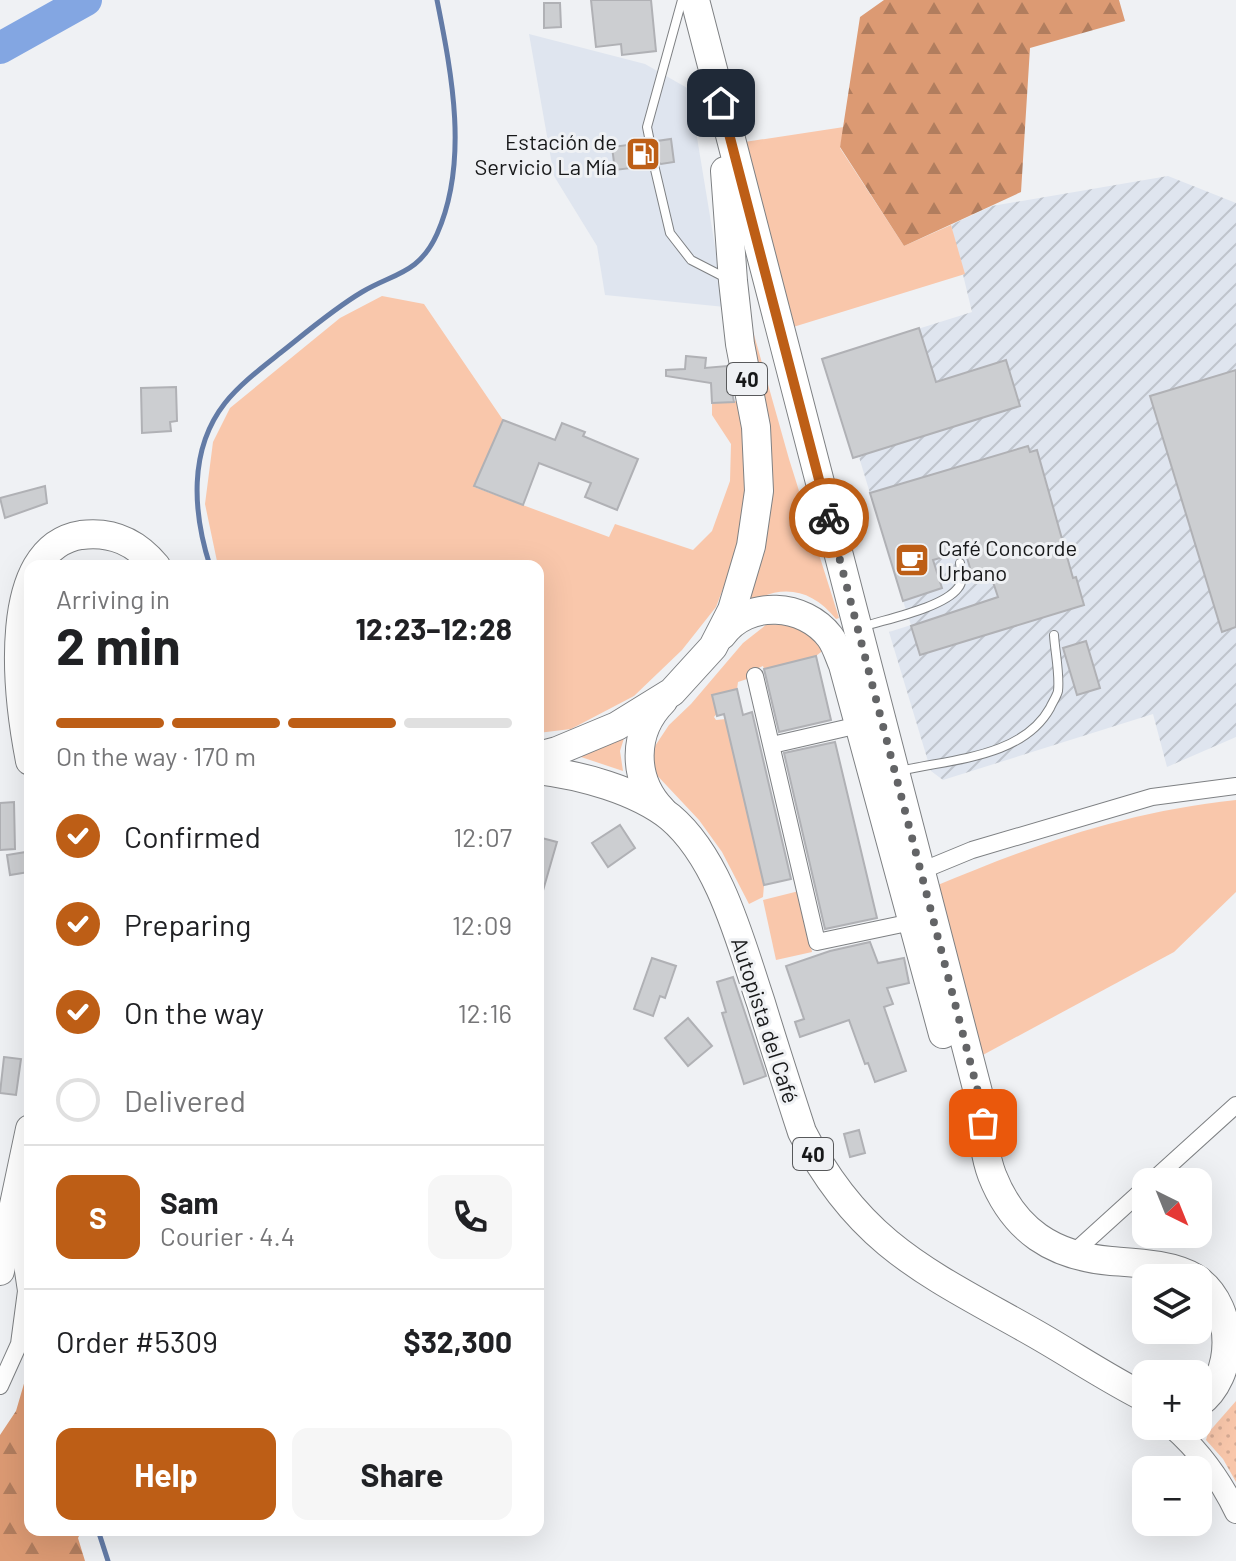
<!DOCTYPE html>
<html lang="en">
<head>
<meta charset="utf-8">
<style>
	:root { --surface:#fff; --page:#f6f6f6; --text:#202124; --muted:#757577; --line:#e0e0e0; --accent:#bd5e16 }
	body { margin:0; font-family:Barlow,sans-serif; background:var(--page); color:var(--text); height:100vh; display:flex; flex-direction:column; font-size:30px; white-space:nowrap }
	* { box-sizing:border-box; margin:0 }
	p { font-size:26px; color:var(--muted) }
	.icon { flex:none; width:44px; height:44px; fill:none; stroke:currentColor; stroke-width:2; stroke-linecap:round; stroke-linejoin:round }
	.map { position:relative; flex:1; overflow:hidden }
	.drawer { position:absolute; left:24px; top:560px; width:520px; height:976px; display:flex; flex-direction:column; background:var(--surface); border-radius:16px; box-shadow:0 8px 32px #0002 }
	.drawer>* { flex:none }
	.needle { width:52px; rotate:137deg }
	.tools { position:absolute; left:1132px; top:1168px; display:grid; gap:16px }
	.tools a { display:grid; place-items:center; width:80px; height:80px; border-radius:16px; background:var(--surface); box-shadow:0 8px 32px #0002; font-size:40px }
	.pin { position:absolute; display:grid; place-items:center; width:68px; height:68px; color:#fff; margin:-34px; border-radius:16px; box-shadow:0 4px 12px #0006 }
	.courier { position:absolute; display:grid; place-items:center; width:80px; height:80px; margin:-40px; border:6px solid #bd5e16; border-radius:50%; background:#fff; color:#222; box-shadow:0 2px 10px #0007 }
	.summary em { font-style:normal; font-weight:700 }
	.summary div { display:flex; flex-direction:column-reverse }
	.summary { display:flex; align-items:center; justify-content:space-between; height:136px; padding:0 32px }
	h1 { font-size:52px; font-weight:700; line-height:60px }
	.bar { display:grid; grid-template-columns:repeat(4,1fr); gap:12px 8px; align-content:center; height:96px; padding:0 32px }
	.bar i { height:10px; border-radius:6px; background:var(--line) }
	.bar .on { background:var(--accent) }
	.bar p { grid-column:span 4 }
	.line { display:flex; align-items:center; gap:20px; padding:0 32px; border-top:2px solid var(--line) }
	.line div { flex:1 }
	.round { display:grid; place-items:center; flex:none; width:84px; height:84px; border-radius:16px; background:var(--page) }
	ol { padding:0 32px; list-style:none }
	li { display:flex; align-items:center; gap:24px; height:88px }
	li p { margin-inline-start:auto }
	li .icon { padding:8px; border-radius:50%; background:var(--accent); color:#fff; stroke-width:4 }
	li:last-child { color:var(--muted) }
	li i { width:44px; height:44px; border:4px solid var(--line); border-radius:50% }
	.button { display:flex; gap:16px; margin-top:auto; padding:16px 32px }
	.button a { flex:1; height:92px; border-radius:16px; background:var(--accent); color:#fff; font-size:32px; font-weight:700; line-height:92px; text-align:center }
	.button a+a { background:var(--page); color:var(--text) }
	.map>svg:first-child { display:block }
</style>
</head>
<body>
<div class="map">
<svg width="1236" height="1561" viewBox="0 0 1236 1561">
	<defs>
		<pattern id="industrial-furrows" width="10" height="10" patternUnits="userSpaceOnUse" patternTransform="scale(2)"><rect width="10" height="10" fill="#dfe5ef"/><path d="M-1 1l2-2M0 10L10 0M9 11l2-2" fill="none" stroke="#bfc4cc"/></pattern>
		<pattern id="forest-firs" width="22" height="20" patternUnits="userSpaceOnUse" patternTransform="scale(2)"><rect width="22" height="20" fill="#dc9a73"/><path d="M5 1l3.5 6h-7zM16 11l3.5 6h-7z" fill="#b17d5e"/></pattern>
		<pattern id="garden-dots" width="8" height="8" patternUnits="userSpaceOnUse" patternTransform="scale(2)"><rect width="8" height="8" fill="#f9c7ab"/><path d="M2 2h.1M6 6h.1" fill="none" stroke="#d5aa93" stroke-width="1.8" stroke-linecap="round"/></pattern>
	</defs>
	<rect width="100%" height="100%" fill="#eff1f4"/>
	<polygon fill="#dfe5ef" points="529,34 645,64 689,89 725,307 605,295 597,246 554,176"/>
	<polygon fill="url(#industrial-furrows)" points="1168,176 1236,203 1236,737 1167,767 1153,714 943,780 931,771 889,632 911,625 903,601 942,587 919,519 882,533 859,457 853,458 822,359 972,312 951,225 992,206"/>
	<g fill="#f9c7ab">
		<polygon points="844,127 840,148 904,246 951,225 965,274 790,328 738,143"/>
		<polygon points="382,296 424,304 503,420 474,487 609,537 615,524 693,550 712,531 730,481 731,444 712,415 712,403 737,401 746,442 747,491 735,557 716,607 682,650 634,696 571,729 538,733 538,566 218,566 205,504 213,442 230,408 340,318"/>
		<path d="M751,324L789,459L839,618L836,619C811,587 778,583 745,606C753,574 766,542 770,509C778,449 760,384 751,324Z"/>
		<polygon points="767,624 798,626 826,648 816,656 764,669 763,666 747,673 747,679 738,682 737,689 714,717 716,720 726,719 764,885 763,897 749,904 722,852 699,820 652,770 651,752 669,725 691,704 743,643"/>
		<polygon points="626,732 620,751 623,771 578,756"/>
		<path d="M1236,800V892L1174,952L981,1056L933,887C1036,844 1124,812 1236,800Z"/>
		<polygon points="799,891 812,952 776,960 763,900"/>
	</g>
	<g fill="url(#forest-firs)">
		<polygon points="884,0 1119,0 1125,21 1030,48 1021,192 904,246 840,147 860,17"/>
		<polygon points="30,1363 30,1530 82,1530 78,1538 85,1561 0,1561 0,1435 16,1411"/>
	</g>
	<polygon fill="url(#garden-dots)" points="1236,1401 1236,1482 1223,1459 1206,1440 1208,1433"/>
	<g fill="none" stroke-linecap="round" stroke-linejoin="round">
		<g stroke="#637ba6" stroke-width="5">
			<path d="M210,566C193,513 188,450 225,403C241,383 264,366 284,350C309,330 335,308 362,292C394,273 419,274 437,234C469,162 452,75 437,0"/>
			<polyline points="98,1530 108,1561"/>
		</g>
		<polyline stroke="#83a6e2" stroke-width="32" points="0,48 86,0"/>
	</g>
	<g fill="#ccced1" stroke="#b0b1b5" stroke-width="2">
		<polygon points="591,0 651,0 656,51 622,55 621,44 596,47"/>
		<polygon points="544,3 560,3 561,27 544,28"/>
		<polygon points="671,139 674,162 661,164 653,158 647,166 615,170 612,147 643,143 651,149 655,147 657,141"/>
		<polygon points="919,328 936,382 1006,360 1020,406 853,458 822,359"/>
		<polygon points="686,356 706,358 705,368 727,366 734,402 712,403 711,383 666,376 666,370 685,369"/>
		<polygon points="1236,370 1236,627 1222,632 1150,396"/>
		<polygon points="176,387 177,421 170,422 171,431 142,433 141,388"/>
		<polygon points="503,420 555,440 562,423 585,432 583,436 638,459 617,510 585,497 591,483 539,463 523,505 474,486"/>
		<polygon points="1028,446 1030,452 1037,450 1073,578 1076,577 1084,605 920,655 911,626 998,597 990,573 973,578 965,551 933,560 942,588 903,601 870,493"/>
		<polygon points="45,486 47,503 5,518 0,498"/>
		<polygon points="1086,641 1100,688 1077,695 1063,648"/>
		<polygon points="816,656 831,720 779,732 764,669"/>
		<polygon points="737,689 743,715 752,712 791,879 764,885 724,714 717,716 712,695"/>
		<polygon points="835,742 877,918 825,929 784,753"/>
		<polygon points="14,802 15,849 0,850 0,803"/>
		<polygon points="620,825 635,848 608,867 592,843"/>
		<polygon points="538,837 557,842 542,894 538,893"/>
		<polygon points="26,852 29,872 10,875 7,855"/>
		<polygon points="870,942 878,963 904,958 909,983 887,988 893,1004 884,1007 906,1071 875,1082 868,1063 865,1064 849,1020 800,1037 795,1022 804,1019 786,966 830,951"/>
		<polygon points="652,958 676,966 665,998 660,996 653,1016 634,1009"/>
		<polygon points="733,977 766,1076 744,1084 722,1013 726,1012 717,982"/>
		<polygon points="688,1018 712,1046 688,1066 665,1038"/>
		<polygon points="4,1057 21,1059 16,1095 0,1093"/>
		<polygon points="859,1130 865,1153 850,1157 844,1134"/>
	</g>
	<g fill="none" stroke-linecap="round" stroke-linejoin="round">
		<g stroke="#7e8083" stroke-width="10">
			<g id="lane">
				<polyline points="650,142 647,127 682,0"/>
				<polyline points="654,165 670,233 691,260 726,278"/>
				<path d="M862,627C886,619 943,608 958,588C964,581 961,572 960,563"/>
				<path d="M900,771C950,759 1022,758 1050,708C1052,703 1057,696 1058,691C1060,674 1055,652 1054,635"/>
			</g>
		</g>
		<g stroke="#7e8083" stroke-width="18">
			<g id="street">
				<polyline points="755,676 817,942 912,922"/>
				<polyline points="772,745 859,725"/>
				<polyline points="921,871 972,850 1152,797 1236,786"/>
				<polyline points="1151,1182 1236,1105"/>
				<polyline points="1071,1255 1146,1187"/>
				<polyline points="0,1386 19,1344 26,1291 16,1225"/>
			</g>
		</g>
		<g stroke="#7e8083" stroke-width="24">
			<path id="secondary" d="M1171,1426C1199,1450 1220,1479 1236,1512"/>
		</g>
		<g stroke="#7e8083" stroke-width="30">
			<g id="highway">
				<path d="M695,0L979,1096C982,1122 983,1151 992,1175C1014,1231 1053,1256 1111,1261C1137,1263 1172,1264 1195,1278"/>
				<path d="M722,635C748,599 804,603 830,637C836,645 839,656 843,665L943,1034"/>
				<polyline points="538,756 557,751 617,726 672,692 713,647 732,610 751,546 759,491 756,427 740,344 733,281 725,171"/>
				<path d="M30,761C17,694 0,548 81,535C112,531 136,542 156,566"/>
				<path d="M538,770C580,775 636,790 670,817C720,859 741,944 761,1003C774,1046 788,1089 802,1132C859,1245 930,1274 1034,1333C1071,1354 1108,1379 1146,1398"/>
				<path d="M662,810C632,779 632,732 663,701"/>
				<polyline points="0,1271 30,1129"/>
				<path d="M1198,1280C1236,1309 1236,1376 1198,1404"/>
			</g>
		</g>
		<use href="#lane" stroke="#fff" stroke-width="8"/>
		<use href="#street" stroke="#fff" stroke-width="16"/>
		<use href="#secondary" stroke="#fff" stroke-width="22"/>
		<use href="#highway" stroke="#fff" stroke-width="28"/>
	</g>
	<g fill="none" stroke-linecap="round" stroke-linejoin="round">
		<polyline stroke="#636466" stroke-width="8" stroke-dasharray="0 14.4" points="829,518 979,1096 983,1123"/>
		<polyline stroke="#bd5e16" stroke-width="10" points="721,103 829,518"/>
	</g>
	<defs>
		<g id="fuel-square" transform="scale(1.8)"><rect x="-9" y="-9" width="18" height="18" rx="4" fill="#bd5e16" stroke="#eff1f4"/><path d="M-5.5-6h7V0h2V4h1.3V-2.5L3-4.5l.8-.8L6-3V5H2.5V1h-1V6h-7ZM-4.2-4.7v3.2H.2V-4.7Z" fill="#fff"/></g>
		<g id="cafe-square" transform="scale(1.8)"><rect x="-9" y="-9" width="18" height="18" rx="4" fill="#bd5e16" stroke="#eff1f4"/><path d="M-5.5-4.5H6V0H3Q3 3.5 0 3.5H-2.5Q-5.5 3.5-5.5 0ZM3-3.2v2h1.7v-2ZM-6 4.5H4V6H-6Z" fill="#fff"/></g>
	</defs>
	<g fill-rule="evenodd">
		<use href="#fuel-square" x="643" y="154"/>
		<use href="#cafe-square" x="912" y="560"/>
	</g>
	<g text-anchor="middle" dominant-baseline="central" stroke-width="6" stroke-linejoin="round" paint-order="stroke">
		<g fill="#eff1f4" stroke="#58595b" stroke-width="2">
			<rect x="727" y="363" width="40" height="32" rx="6"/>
			<rect x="793" y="1138" width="40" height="32" rx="6"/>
		</g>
		<g font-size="20" font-weight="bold" fill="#171819">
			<text x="747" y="379">40</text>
			<text x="813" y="1154">40</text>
		</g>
		<g font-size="22" fill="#171819" stroke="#eff1f4" text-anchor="end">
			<text x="617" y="141">Estación de<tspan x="617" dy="25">Servicio La Mía</tspan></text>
			<text x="938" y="547" text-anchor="start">Café Concorde<tspan x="938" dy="25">Urbano</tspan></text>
		</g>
		<g font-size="22" fill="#171819" stroke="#eff1f4">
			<text transform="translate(766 1020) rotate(72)">Autopista del Café</text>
		</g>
	</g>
</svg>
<div class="tools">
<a><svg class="needle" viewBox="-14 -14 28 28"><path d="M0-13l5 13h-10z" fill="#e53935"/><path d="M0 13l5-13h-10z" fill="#757577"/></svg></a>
<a><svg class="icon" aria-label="layers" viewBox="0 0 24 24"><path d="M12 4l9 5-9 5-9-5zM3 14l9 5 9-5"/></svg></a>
<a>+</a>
<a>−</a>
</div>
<div class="pin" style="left:983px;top:1123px;background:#ea580c"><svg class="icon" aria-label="bag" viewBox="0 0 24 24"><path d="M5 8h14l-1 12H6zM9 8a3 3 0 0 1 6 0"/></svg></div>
<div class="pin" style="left:721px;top:103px;background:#1f2937"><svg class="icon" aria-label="home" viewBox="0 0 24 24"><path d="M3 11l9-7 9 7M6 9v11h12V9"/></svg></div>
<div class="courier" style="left:829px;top:518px"><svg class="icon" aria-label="bike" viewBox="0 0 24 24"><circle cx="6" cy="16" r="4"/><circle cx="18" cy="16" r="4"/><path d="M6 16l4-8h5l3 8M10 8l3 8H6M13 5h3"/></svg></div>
<section class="drawer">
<div class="summary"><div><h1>2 min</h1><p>Arriving in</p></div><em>12:23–12:28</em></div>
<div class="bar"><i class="on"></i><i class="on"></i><i class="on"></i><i></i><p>On the way · 170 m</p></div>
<ol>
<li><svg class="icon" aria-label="check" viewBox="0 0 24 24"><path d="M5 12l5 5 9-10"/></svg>Confirmed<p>12:07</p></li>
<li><svg class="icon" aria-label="check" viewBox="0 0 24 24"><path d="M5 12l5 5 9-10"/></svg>Preparing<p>12:09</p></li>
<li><svg class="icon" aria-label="check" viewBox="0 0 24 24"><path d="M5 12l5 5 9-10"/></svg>On the way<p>12:16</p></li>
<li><i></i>Delivered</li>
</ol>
<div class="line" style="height:144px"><b class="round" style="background:var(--accent);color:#fff">S</b><div><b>Sam</b><p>Courier · 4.4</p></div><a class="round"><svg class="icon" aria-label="phone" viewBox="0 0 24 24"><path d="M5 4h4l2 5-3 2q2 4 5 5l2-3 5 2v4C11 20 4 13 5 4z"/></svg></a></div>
<div class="line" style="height:104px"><div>Order #5309</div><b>$32,300</b></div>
<div class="button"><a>Help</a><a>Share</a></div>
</section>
</div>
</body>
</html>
